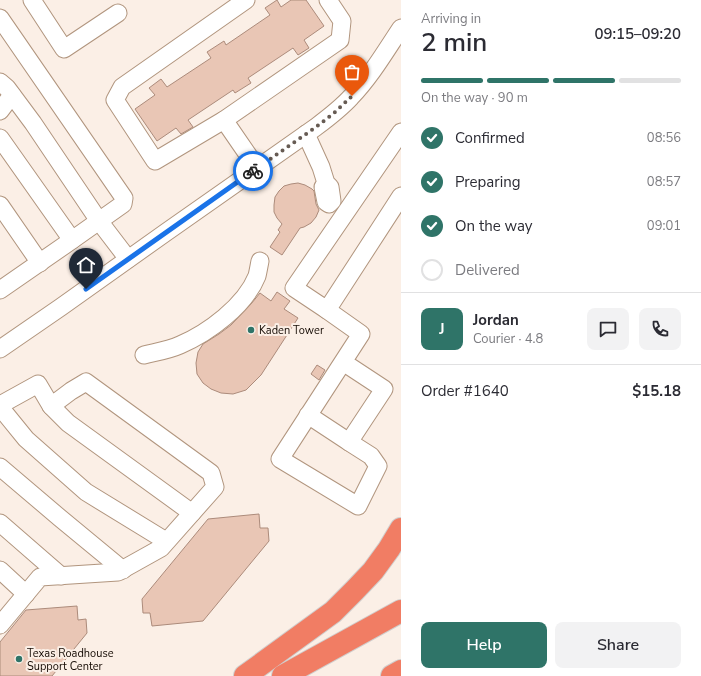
<!DOCTYPE html>
<html lang="en">
<head>
<meta charset="utf-8">
<style>
	:root { --surface:#fff; --page:#f2f2f3; --text:#2b2b33; --muted:#7c7c81; --line:#e1e1e2; --accent:#2f7468 }
	body { margin:0; font-family:"Nunito Sans",sans-serif; background:var(--page); color:var(--text); height:100vh; display:flex; flex-direction:column; font-size:15px; white-space:nowrap }
	* { box-sizing:border-box; margin:0 }
	p { font-size:13px; color:var(--muted) }
	.icon { flex:none; width:22px; height:22px; fill:none; stroke:currentColor; stroke-width:2; stroke-linecap:round; stroke-linejoin:round }
	.map { position:relative; flex:1; overflow:hidden }
	.drawer { display:flex; flex-direction:column; background:var(--surface); width:300px }
	.drawer>* { flex:none }
	.pin { position:absolute; display:grid; place-items:center; width:34px; height:34px; color:#fff; margin:-41px -17px; border-radius:50% 50% 50% 0; rotate:-45deg; box-shadow:0 0 4px #0007 }
	.pin .icon { rotate:45deg }
	.courier { position:absolute; display:grid; place-items:center; width:40px; height:40px; margin:-20px; border:3px solid #1a73e8; border-radius:50%; background:#fff; color:#222; box-shadow:0 1px 5px #0007 }
	.overview em { font-style:normal; font-weight:600 }
	.overview div { display:flex; flex-direction:column-reverse }
	.overview { display:flex; align-items:center; justify-content:space-between; height:68px; padding:0 20px }
	h1 { font-size:26px; font-weight:600; line-height:30px }
	.bar { display:grid; grid-template-columns:repeat(4,1fr); gap:6px 4px; align-content:center; height:48px; padding:0 20px }
	.bar i { height:5px; border-radius:3px; background:var(--line) }
	.bar .current { background:var(--accent) }
	.bar p { grid-column:span 4 }
	.line { display:flex; align-items:center; gap:10px; padding:0 20px; border-top:1px solid var(--line) }
	.line div { flex:1 }
	.round { display:grid; place-items:center; flex:none; width:42px; height:42px; border-radius:8px; background:var(--page) }
	ol { padding:0 20px; list-style:none }
	li { display:flex; align-items:center; gap:12px; height:44px }
	li p { margin-inline-start:auto }
	li .icon { padding:4px; border-radius:50%; background:var(--accent); color:#fff; stroke-width:4 }
	li:last-child { color:var(--muted) }
	li i { width:22px; height:22px; border:2px solid var(--line); border-radius:50% }
	.button { display:flex; gap:8px; margin-top:auto; padding:8px 20px }
	.button a { flex:1; height:46px; border-radius:8px; background:var(--accent); color:#fff; font-size:16px; font-weight:600; line-height:46px; text-align:center }
	.button a+a { background:var(--page); color:var(--text) }
	main { display:flex; flex:1; min-height:0 }
	.map>svg:first-child { display:block }
</style>
</head>
<body>
<main>
<div class="map">
<svg width="401" height="676" viewBox="0 0 401 676">
	<rect width="100%" height="100%" fill="#fbefe6"/>
	<g fill="#e9c6b5" stroke="#ac8b7b">
		<polygon points="277,0 281,7 291,0 306,0 324,26 304,40 309,48 298,55 293,48 248,78 251,83 235,93 233,90 188,120 193,127 181,134 176,128 157,141 135,109 155,95 149,88 161,79 167,87 211,58 207,52 224,41 226,45 270,15 265,8"/>
		<polygon points="298,183 305,185 312,189 314,191 316,204 319,210 316,217 311,223 304,227 300,228 282,255 270,247 280,232 278,230 282,224 277,218 274,212 274,205 275,197 279,191 284,186 291,184"/>
		<polygon points="277,292 290,301 284,309 298,318 261,375 246,390 233,394 221,393 211,389 203,383 197,374 196,363 198,352 203,344 219,334 231,325 251,304 260,293 271,301"/>
		<polygon points="317,365 325,370 319,380 311,374"/>
		<polygon points="259,514 260,528 268,528 269,541 203,621 152,626 150,613 143,613 142,599 208,519"/>
		<polygon points="77,606 78,620 86,619 87,633 52,676 0,676 0,642 26,610"/>
	</g>
	<g fill="none" stroke-linecap="round" stroke-linejoin="round">
		<g stroke="#b1957e" stroke-width="19">
			<g id="minor">
				<polyline points="32,0 64,49 118,13"/>
				<polyline points="246,0 122,87 115,100 155,161 224,120 340,40 342,21 328,0"/>
				<polyline points="0,18 124,198 123,204 65,245 0,290"/>
				<polyline points="0,82 7,88 33,123 99,221 128,259"/>
				<polyline points="0,111 12,95"/>
				<polyline points="224,120 257,168"/>
				<polyline points="401,132 294,288 327,310 401,196"/>
				<polyline points="306,134 321,167 326,183 330,187 332,201 329,204 326,202 323,187 326,183"/>
				<polyline points="0,138 72,240"/>
				<polyline points="0,205 40,263"/>
				<polyline points="327,310 361,334 280,459 358,506 378,466 371,456 349,442 384,389 343,362"/>
				<path d="M0,349L61,307L165,233L316,127C328,118 341,108 351,97C371,76 385,52 401,28"/>
				<path d="M144,355C156,352 169,350 180,345C208,333 245,306 257,276C258,272 259,266 260,261"/>
				<polyline points="0,405 38,384 51,406 71,391 86,382 211,473 215,487 161,548 118,572 40,577 0,625"/>
				<polyline points="51,406 68,423 192,513"/>
				<polyline points="0,407 26,439 86,492 166,541"/>
				<polyline points="308,415 349,442"/>
				<polyline points="0,467 60,518 123,570"/>
				<polyline points="0,523 61,576"/>
				<polyline points="0,570 26,594"/>
			</g>
		</g>
		<g stroke="#d0cecd" stroke-width="24">
			<g id="highway">
				<polyline points="245,676 333,612 354,591 373,571 389,549 401,529"/>
				<polyline points="283,676 401,611"/>
				<polyline points="392,676 401,671"/>
			</g>
		</g>
		<use href="#minor" stroke="#fff" stroke-width="17"/>
		<use href="#highway" stroke="#f17d64" stroke-width="22"/>
	</g>
	<g fill="none" stroke-linecap="round" stroke-linejoin="round">
		<polyline stroke="#665b53" stroke-width="4" stroke-dasharray="0 7.2" points="253,171 316,127 334,113 352,96"/>
		<polyline stroke="#1a73e8" stroke-width="5" points="86,289 253,171"/>
	</g>
	<g fill="#2f7468" stroke="#fbefe6" stroke-width="1.5">
		<circle cx="251" cy="330" r="4"/>
		<circle cx="19" cy="659" r="4"/>
	</g>
	<g text-anchor="middle" dominant-baseline="central" stroke-width="4" stroke-linejoin="round" paint-order="stroke">
		<g font-size="11" fill="#150b04" stroke="#fbefe6" text-anchor="start">
			<text x="259" y="330">Kaden Tower</text>
			<text x="27" y="653">Texas Roadhouse<tspan x="27" dy="13">Support Center</tspan></text>
		</g>
	</g>
</svg>
<div class="pin" style="left:352px;top:96px;background:#ea580c"><svg class="icon" aria-label="bag" viewBox="0 0 24 24"><path d="M5 8h14l-1 12H6zM9 8a3 3 0 0 1 6 0"/></svg></div>
<div class="pin" style="left:86px;top:289px;background:#1f2937"><svg class="icon" aria-label="home" viewBox="0 0 24 24"><path d="M3 11l9-7 9 7M6 9v11h12V9"/></svg></div>
<div class="courier" style="left:253px;top:171px"><svg class="icon" aria-label="bike" viewBox="0 0 24 24"><circle cx="6" cy="16" r="4"/><circle cx="18" cy="16" r="4"/><path d="M6 16l4-8h5l3 8M10 8l3 8H6M13 5h3"/></svg></div>
</div>
<section class="drawer">
<div class="overview"><div><h1>2 min</h1><p>Arriving in</p></div><em>09:15–09:20</em></div>
<div class="bar"><i class="current"></i><i class="current"></i><i class="current"></i><i></i><p>On the way · 90 m</p></div>
<ol>
<li><svg class="icon" aria-label="check" viewBox="0 0 24 24"><path d="M5 12l5 5 9-10"/></svg>Confirmed<p>08:56</p></li>
<li><svg class="icon" aria-label="check" viewBox="0 0 24 24"><path d="M5 12l5 5 9-10"/></svg>Preparing<p>08:57</p></li>
<li><svg class="icon" aria-label="check" viewBox="0 0 24 24"><path d="M5 12l5 5 9-10"/></svg>On the way<p>09:01</p></li>
<li><i></i>Delivered</li>
</ol>
<div class="line" style="height:72px"><b class="round" style="background:var(--accent);color:#fff">J</b><div><b>Jordan</b><p>Courier · 4.8</p></div><a class="round"><svg class="icon" aria-label="chat" viewBox="0 0 24 24"><path d="M4 5h16v11H9l-5 4z"/></svg></a><a class="round"><svg class="icon" aria-label="phone" viewBox="0 0 24 24"><path d="M5 4h4l2 5-3 2q2 4 5 5l2-3 5 2v4C11 20 4 13 5 4z"/></svg></a></div>
<div class="line" style="height:52px"><div>Order #1640</div><b>$15.18</b></div>
<div class="button"><a>Help</a><a>Share</a></div>
</section>
</main>
</body>
</html>
